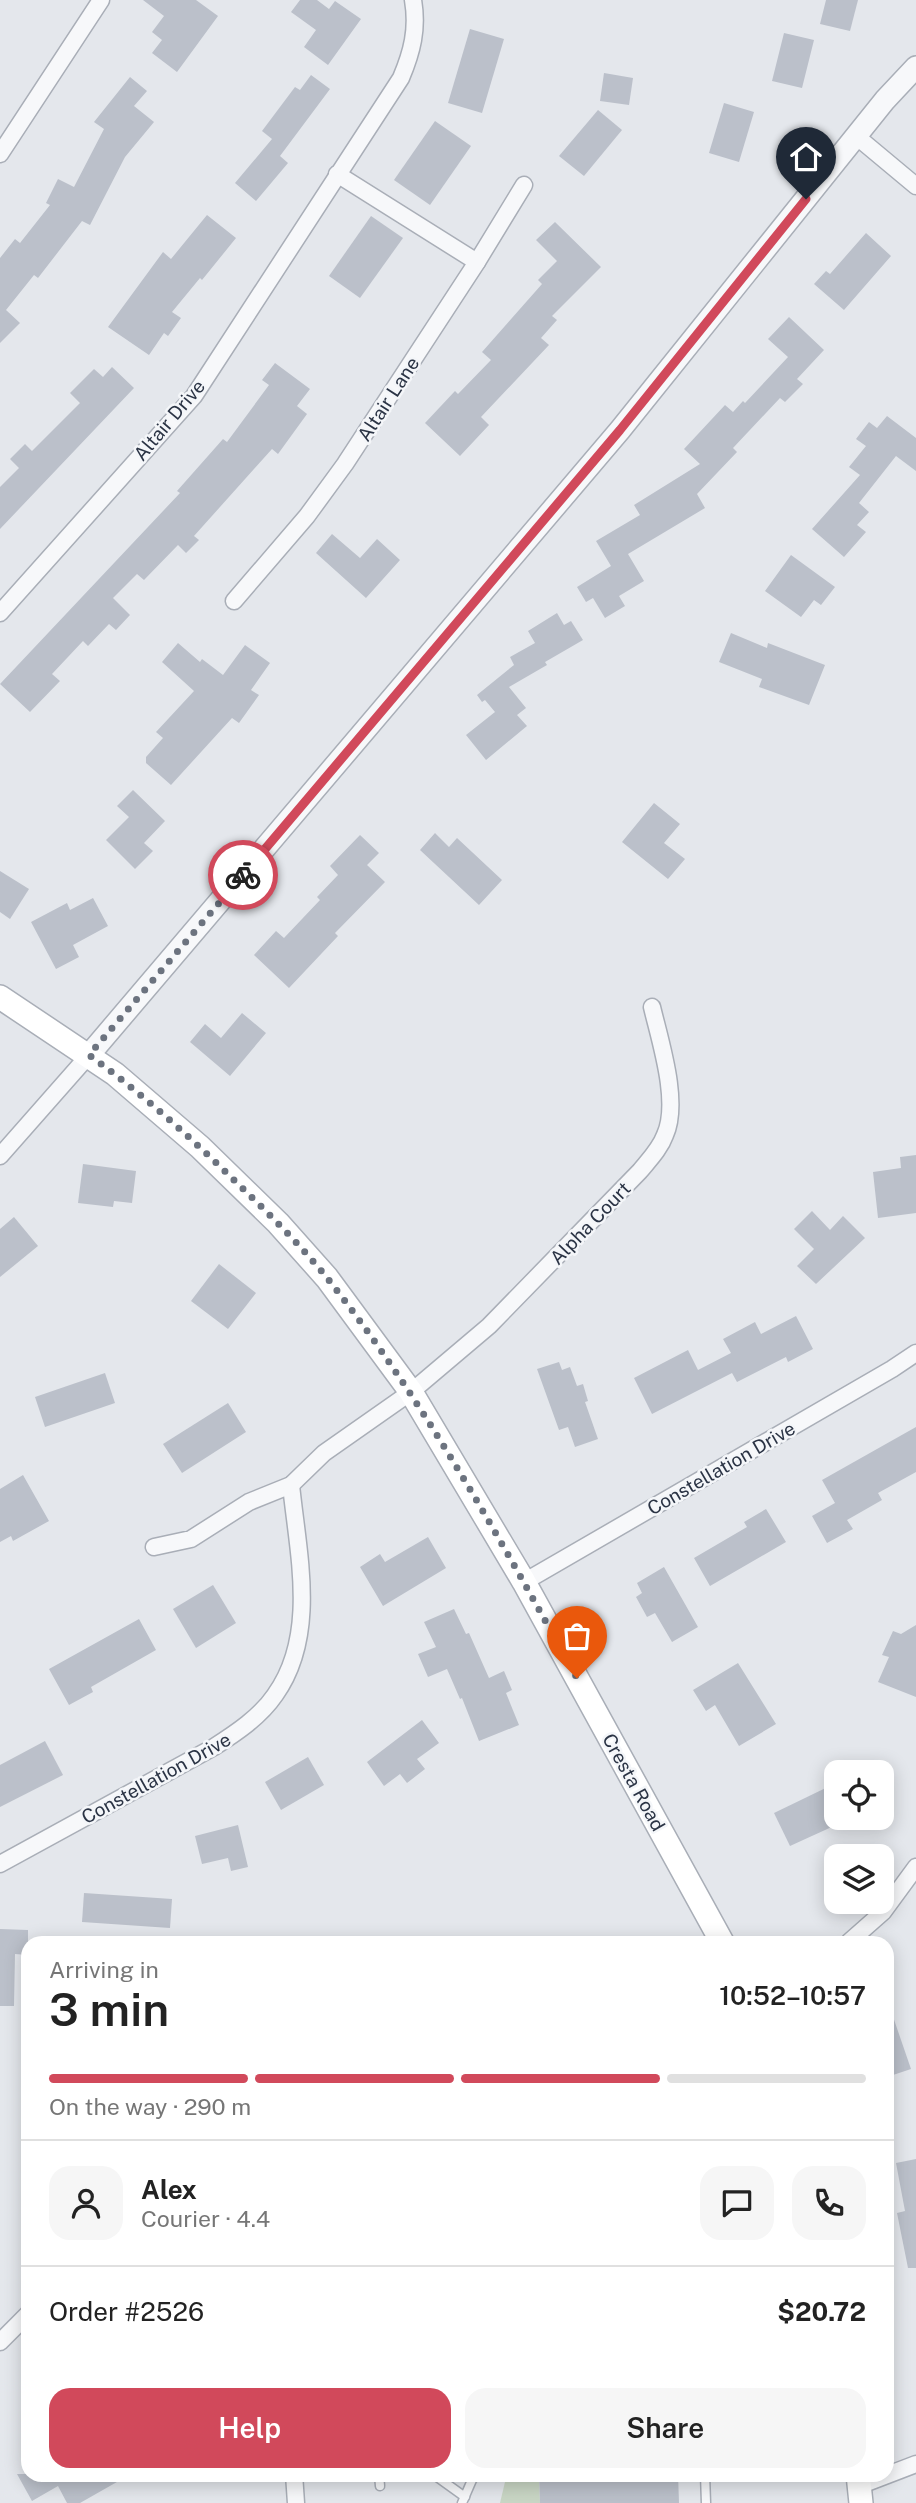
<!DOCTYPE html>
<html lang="en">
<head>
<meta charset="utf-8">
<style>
	:root { --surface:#fff; --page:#f6f6f6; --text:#222; --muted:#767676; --line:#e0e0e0; --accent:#d1495b }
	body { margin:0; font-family:"Public Sans",sans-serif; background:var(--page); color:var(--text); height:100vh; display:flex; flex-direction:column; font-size:26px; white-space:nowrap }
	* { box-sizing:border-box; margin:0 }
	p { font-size:23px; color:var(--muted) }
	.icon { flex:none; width:38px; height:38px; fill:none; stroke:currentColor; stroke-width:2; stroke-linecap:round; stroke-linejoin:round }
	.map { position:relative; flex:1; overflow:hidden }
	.side { position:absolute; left:21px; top:1936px; width:873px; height:546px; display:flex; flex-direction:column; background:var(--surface); border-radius:21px; box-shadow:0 4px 18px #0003 }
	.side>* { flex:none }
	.tools { position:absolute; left:824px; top:1760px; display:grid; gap:14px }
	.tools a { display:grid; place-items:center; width:70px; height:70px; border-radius:14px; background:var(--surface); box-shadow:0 4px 18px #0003; font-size:35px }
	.pin { position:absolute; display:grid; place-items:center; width:60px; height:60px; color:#fff; margin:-72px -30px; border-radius:50% 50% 50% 0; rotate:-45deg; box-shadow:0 0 7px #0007 }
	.pin .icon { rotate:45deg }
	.courier { position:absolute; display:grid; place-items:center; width:70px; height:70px; margin:-35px; border:5px solid #d1495b; border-radius:50%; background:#fff; color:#222; box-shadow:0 2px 9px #0007 }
	.overview em { font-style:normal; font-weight:600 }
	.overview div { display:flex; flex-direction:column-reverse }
	.overview { display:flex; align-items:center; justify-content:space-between; height:119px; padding:0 28px }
	h1 { font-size:46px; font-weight:600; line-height:52px }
	.bar { display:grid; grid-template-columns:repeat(4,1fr); gap:10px 7px; align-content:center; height:84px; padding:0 28px }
	.bar i { height:9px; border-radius:5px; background:var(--line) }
	.bar .current { background:var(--accent) }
	.bar p { grid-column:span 4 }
	.line { display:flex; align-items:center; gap:18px; padding:0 28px; border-top:2px solid var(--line) }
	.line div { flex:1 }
	.round { display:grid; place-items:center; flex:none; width:74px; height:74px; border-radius:21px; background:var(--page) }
	.action { display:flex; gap:14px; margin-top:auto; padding:14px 28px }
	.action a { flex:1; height:80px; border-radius:21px; background:var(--accent); color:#fff; font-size:28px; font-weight:600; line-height:80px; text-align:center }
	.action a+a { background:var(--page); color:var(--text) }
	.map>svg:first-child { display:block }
</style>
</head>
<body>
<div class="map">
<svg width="916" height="2503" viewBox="0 0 916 2503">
	<rect width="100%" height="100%" fill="#e4e7ec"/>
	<polygon fill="#c9d6c5" points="509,2475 539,2475 540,2503 500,2503 505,2482"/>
	<g fill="#bbc0ca">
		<polygon points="143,0 196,0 218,16 177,72 152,53 162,40 152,32 164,16"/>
		<polygon points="300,0 317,0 329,9 335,1 361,19 328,65 304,47 316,30 291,12"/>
		<polygon points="826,0 858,0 850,31 820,24"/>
		<polygon points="470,29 504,39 482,113 448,103"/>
		<polygon points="784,33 814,40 802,88 772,81"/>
		<polygon points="604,73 633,78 629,105 600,101"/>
		<polygon points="311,75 330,89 280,156 288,163 256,201 235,183 272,139 262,131 295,87 300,90"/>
		<polygon points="130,77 147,91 134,106 154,122 125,157 90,225 82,221 38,278 34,275 6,310 20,323 0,343 0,258 15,239 20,243 50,205 46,203 58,179 74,187 104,129 94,122"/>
		<polygon points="724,103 754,112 739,162 709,153"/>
		<polygon points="598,110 622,130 584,176 559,156"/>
		<polygon points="435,121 471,146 430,205 394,180"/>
		<polygon points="207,215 236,238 202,280 200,278 172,312 181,318 168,336 164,333 149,355 108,327 163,252 171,259"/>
		<polygon points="371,216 403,238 360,298 329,276"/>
		<polygon points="555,222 601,267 552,316 557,320 541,338 549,345 481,417 489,425 460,456 425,423 455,391 458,394 491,360 482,352 542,284 538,280 557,261 536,240"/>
		<polygon points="866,233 891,256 844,310 814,284 826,271 830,274"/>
		<polygon points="789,317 824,350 797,379 803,384 785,402 780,398 733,448 737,452 697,494 705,508 628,554 644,581 619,596 625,606 605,618 593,598 586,602 577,587 611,566 596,541 640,515 634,505 700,464 684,449 725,405 733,412 743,401 745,403 788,357 768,339"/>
		<polygon points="275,363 310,389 297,406 307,414 278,454 272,449 194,536 199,540 186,553 178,545 144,580 137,574 113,598 130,615 116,630 109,624 88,646 83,641 52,674 60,681 30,712 0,684 180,493 177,491 223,439 227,442 269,385 262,380"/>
		<polygon points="112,367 134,388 0,529 0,487 19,468 10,459 25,444 32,451 80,403 70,393 94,369 103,377"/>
		<polygon points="887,416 916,438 916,471 896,456 859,503 869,512 857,525 866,532 844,557 812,529 860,475 849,467 866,446 856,439 869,422 877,428"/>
		<polygon points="332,534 360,558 377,539 400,560 366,598 316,553"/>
		<polygon points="791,555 835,587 821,605 814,600 801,617 765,591"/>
		<polygon points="557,613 564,625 571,621 583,640 545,662 547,665 509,687 526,708 517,715 527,726 486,760 466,735 495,712 485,700 482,702 477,695 514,665 510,657 535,643 528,631"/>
		<polygon points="731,633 767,648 768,643 825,665 809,705 759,687 762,679 719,662"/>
		<polygon points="178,643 200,662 202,659 223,675 245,645 270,663 251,690 259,695 239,723 232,718 171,785 146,763 146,757 163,738 156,732 194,691 162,662"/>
		<polygon points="133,790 165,821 144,843 153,851 135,869 106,840 129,817 117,806"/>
		<polygon points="654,803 680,824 664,843 685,859 668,879 622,842"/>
		<polygon points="435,833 449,847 457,838 502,880 479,905 420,850"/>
		<polygon points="360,835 379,853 367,865 385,882 335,933 338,936 289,988 254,955 276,931 284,938 320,900 317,897 338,875 330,866"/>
		<polygon points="0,871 29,889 10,919 0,912"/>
		<polygon points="93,898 108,926 73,945 79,957 56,969 31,922 67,903 70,910"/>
		<polygon points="242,1013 266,1033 230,1076 190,1042 205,1024 221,1038"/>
		<polygon points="916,1155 916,1213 878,1218 873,1172 901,1168 900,1157"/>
		<polygon points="83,1164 136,1171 132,1203 114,1201 113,1207 78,1203"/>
		<polygon points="812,1211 830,1230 843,1216 865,1238 816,1284 797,1266 814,1249 794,1229"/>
		<polygon points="14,1217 38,1246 0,1277 0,1229"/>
		<polygon points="219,1264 256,1293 228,1329 191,1301"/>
		<polygon points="796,1316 813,1349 788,1362 786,1357 737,1382 732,1373 652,1414 634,1378 688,1350 698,1370 731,1353 723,1339 755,1322 761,1334"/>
		<polygon points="559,1362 562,1370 570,1367 577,1386 583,1384 588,1401 585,1402 598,1439 575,1447 568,1427 559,1430 537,1369"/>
		<polygon points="105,1373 115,1403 45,1427 35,1397"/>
		<polygon points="228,1403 246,1432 182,1473 163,1444"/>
		<polygon points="916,1427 916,1472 878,1493 882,1500 847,1520 853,1529 827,1543 812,1516 835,1503 822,1480"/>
		<polygon points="23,1475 49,1521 13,1541 11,1536 0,1542 0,1489"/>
		<polygon points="766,1509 786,1542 710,1586 694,1558 747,1527 744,1522"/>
		<polygon points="428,1537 446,1568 383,1606 360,1567 380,1554 385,1562"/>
		<polygon points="664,1567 698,1627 672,1642 655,1613 647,1617 636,1597 642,1593 637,1583"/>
		<polygon points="213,1585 236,1623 196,1648 173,1609"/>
		<polygon points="454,1609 466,1634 469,1633 489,1678 504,1671 512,1690 506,1693 519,1725 479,1741 462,1698 460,1699 447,1669 428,1677 418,1654 436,1647 424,1622"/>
		<polygon points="139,1619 156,1650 91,1687 93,1692 69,1705 49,1669"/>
		<polygon points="916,1625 916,1697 878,1682 889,1657 882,1655 893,1631 901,1634"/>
		<polygon points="738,1663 776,1724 739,1746 715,1705 706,1711 693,1690"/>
		<polygon points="422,1720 439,1743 417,1759 425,1769 407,1783 400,1774 384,1786 367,1762"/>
		<polygon points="45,1741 63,1775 0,1807 0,1765"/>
		<polygon points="308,1757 324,1785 281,1810 265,1782"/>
		<polygon points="836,1783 836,1825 790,1846 774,1813"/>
		<polygon points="238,1825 248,1867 231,1871 228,1858 202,1864 195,1836"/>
		<polygon points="84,1893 172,1899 170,1928 82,1922"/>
		<polygon points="0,1929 28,1930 28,1955 15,1954 14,2006 0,2006"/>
		<polygon points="887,2008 890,2008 911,2069 887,2077"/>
		<polygon points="916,2159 916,2268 908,2268 897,2213 905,2211 896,2163"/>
		<polygon points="17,2474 131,2474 80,2503 67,2503 58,2486 32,2501"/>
		<polygon points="539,2474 678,2474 679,2503 540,2503"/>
	</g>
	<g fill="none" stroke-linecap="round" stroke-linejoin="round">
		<g stroke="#a9aeb7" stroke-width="11">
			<g id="service">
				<polyline points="379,2474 380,2486"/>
				<polyline points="433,2474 465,2497"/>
				<polyline points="705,2474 706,2503"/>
				<polyline points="462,2503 472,2480 477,2474"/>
			</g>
		</g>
		<g stroke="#a9aeb7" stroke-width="19">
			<g id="minor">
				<polyline points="856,136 916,186"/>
				<polyline points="0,154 101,0"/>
				<polyline points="337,174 477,262"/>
				<polyline points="234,601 307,516 345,464 477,262 524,185"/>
				<path d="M0,613L194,396L401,78C412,52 418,29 413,0"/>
				<polyline points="0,1156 89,1055"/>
				<path d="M154,1547L191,1539L249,1502L291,1485L324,1453L411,1392L489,1326L640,1171C649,1160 660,1149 665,1135C680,1102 660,1041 652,1007"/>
				<polyline points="524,1582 892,1369 916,1353"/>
				<path d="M0,1864L214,1747C236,1733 260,1717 275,1695C318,1635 298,1554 291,1485"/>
				<polyline points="849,1942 883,1912 916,1867"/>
				<polyline points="0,2342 28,2314"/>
				<polyline points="294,2474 296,2503"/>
				<polyline points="861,2485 916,2464"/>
			</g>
		</g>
		<g stroke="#a9aeb7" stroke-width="24">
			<polyline id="tertiary" points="89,1055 620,430 885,100 916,67"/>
		</g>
		<g stroke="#a9aeb7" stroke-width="26">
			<g id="secondary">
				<polyline points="0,997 115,1074 200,1147 278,1223 327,1278 411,1392 524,1582 722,1942"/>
				<polyline points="858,2474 861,2503"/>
			</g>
		</g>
		<use href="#service" stroke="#f7f8fa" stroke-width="8"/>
		<use href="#minor" stroke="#f7f8fa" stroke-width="16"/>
		<use href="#tertiary" stroke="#f7f8fa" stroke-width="21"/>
		<use href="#secondary" stroke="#fff" stroke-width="23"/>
	</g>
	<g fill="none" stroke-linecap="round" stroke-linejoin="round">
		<path stroke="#6c737f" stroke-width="7" stroke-dasharray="0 12.6" d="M243,875L89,1055C140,1092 188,1135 233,1179C266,1211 299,1243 328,1279C425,1402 501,1541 577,1678"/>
		<polyline stroke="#d1495b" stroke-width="9" points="243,875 620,430 806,199"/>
	</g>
	<g text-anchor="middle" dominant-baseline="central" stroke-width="5" stroke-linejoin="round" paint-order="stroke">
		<g font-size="19" fill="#2b3445" stroke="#f4f6f9">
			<text transform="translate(388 399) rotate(-57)">Altair Lane</text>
			<text transform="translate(169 420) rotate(-50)">Altair Drive</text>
			<text transform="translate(590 1223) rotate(-46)">Alpha Court</text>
			<text transform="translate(721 1468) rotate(-30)">Constellation Drive</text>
			<text transform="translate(156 1778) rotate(-29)">Constellation Drive</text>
			<text transform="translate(634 1782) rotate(61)">Cresta Road</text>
		</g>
	</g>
</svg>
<div class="tools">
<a><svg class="icon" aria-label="locate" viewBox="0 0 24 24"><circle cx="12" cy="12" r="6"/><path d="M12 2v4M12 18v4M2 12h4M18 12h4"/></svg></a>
<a><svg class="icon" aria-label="layers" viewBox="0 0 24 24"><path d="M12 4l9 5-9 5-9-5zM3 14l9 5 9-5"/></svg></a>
</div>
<div class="pin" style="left:577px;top:1678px;background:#ea580c"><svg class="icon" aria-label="bag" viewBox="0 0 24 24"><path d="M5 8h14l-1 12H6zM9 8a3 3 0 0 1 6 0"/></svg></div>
<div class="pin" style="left:806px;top:199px;background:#1f2937"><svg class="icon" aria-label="home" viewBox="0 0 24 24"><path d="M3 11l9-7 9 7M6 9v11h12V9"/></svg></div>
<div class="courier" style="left:243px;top:875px"><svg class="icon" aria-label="bike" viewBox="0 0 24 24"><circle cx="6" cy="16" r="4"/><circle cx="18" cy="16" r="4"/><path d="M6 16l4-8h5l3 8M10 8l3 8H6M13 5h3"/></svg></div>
<section class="side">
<div class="overview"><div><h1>3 min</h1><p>Arriving in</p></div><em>10:52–10:57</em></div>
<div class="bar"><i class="current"></i><i class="current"></i><i class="current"></i><i></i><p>On the way · 290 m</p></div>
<div class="line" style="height:126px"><a class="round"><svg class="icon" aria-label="person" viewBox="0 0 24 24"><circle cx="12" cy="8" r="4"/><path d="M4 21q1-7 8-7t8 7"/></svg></a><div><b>Alex</b><p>Courier · 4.4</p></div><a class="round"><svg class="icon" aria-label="chat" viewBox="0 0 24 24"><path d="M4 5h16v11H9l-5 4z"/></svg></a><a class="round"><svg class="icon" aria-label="phone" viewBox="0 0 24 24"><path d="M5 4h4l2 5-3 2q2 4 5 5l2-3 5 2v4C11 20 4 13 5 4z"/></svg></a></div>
<div class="line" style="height:91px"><div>Order #2526</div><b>$20.72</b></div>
<div class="action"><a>Help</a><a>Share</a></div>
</section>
</div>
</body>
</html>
